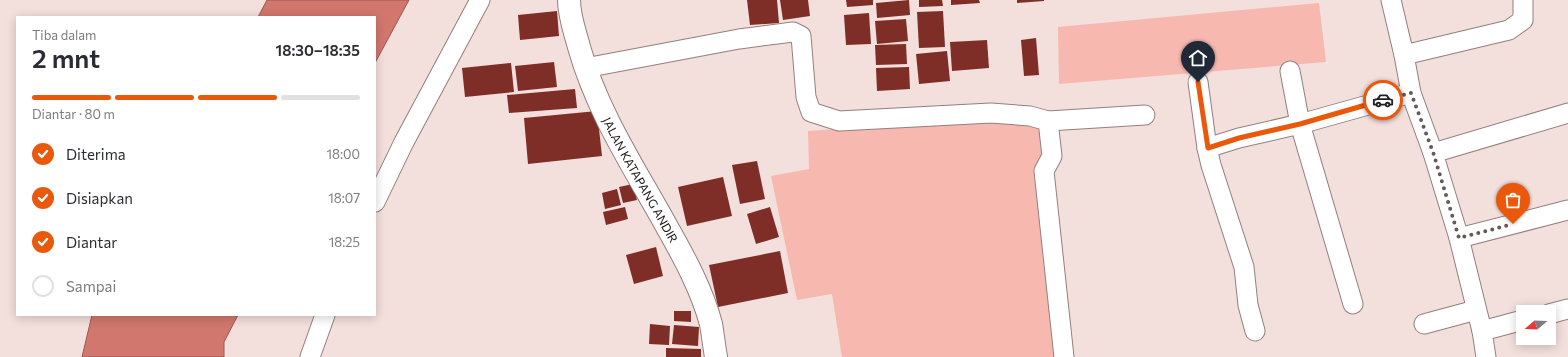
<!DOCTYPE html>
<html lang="id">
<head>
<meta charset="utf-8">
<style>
	:root { --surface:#fff; --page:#f7f7f7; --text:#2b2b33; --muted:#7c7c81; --line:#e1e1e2; --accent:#ea580c }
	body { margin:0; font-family:Commissioner,sans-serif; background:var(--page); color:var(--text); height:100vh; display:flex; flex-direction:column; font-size:15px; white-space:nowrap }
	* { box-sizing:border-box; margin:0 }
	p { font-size:13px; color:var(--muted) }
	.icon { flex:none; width:22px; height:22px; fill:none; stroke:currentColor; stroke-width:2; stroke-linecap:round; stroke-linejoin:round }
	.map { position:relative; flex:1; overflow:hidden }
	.sheet { position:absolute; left:16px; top:16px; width:360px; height:300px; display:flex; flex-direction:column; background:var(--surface); border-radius:0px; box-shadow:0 2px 10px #0003 }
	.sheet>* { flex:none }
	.needle { width:26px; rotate:251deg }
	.buttons { position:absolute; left:1516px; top:305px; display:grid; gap:8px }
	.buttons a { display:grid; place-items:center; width:40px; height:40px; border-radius:0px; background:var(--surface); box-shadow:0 2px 10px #0003; font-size:20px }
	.pin { position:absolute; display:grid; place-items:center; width:34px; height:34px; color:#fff; margin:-41px -17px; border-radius:50% 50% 50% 0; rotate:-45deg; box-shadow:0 0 4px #0007 }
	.pin .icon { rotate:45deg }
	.courier { position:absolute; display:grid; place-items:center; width:40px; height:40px; margin:-20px; border:3px solid #ea580c; border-radius:50%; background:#fff; color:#222; box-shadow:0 1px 5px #0007 }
	.headline em { font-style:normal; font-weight:600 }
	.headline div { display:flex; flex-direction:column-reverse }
	.headline { display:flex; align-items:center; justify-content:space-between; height:68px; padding:0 16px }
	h1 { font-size:26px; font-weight:600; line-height:30px }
	.bar { display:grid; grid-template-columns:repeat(4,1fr); gap:6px 4px; align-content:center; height:48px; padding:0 16px }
	.bar i { height:5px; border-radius:3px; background:var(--line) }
	.bar .selected { background:var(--accent) }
	.bar p { grid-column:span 4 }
	ol { padding:0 16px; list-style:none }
	li { display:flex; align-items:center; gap:12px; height:44px }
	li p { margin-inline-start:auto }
	li .icon { padding:4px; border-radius:50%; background:var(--accent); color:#fff; stroke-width:4 }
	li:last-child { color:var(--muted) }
	li i { width:22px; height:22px; border:2px solid var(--line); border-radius:50% }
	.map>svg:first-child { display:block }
</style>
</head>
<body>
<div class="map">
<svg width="1568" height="357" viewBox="0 0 1568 357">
	<rect width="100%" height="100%" fill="#f3dfdc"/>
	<g fill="#f7b8b0">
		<polygon points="1319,3 1326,62 1059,84 1058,27"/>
		<polygon points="992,118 1039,125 1071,357 842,357 832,294 797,300 771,176 809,169 808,131"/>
	</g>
	<g fill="#d1776d" stroke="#9a5952">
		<polygon points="267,0 409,0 375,63 375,17 258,17"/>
		<polygon points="92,315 238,315 224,342 224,357 82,357"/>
	</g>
	<g fill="#7f2d27">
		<polygon points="747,0 777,0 779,23 750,25"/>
		<polygon points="780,0 808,0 810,16 783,20"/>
		<polygon points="846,0 873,0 873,5 847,7"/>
		<polygon points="909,0 910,15 877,18 876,3"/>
		<polygon points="919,0 942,0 943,6 919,7"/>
		<polygon points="951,0 979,0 980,3 951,5"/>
		<polygon points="1017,0 1044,0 1044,1 1017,3"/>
		<polygon points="557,11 559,36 520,40 518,15"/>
		<polygon points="943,11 945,47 919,48 917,12"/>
		<polygon points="869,13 871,44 846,45 844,15"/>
		<polygon points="906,19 908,41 877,44 875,21"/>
		<polygon points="1036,38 1039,75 1024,76 1021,40"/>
		<polygon points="987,40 989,68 952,71 950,42"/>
		<polygon points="906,44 907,64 876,65 875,45"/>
		<polygon points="947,51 950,81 919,84 916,54"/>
		<polygon points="554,62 557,87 518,91 515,66"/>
		<polygon points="511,63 514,92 465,97 462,68"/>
		<polygon points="909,67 910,89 877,91 876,68"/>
		<polygon points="575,89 577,108 509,113 507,95"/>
		<polygon points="597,111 602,156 528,164 524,118"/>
		<polygon points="757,161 765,199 740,204 732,165"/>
		<polygon points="723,177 732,216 687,226 678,187"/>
		<polygon points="633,184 637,200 623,203 619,187"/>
		<polygon points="617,189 621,205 605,209 602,193"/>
		<polygon points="625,207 628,219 606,225 603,212"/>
		<polygon points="770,207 779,237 756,244 747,214"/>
		<polygon points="656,247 663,276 634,284 626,255"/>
		<polygon points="780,251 788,293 718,307 709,265"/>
		<polygon points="674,311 691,311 691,322 674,321"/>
		<polygon points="650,324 670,326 669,345 649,344"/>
		<polygon points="674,325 699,327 698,346 672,344"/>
		<polygon points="666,348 701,349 701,357 666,357"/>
	</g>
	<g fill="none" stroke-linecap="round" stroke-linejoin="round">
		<g stroke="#92807e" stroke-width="21">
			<g id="minor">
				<polyline points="1391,0 1404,55 1411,93 1433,153 1459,238 1482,331 1486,357"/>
				<polyline points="1404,55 1509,30 1523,20 1523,0"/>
				<polyline points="585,68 739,39 793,32 801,36 806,97 811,112 839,121 991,113 1030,116 1048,121 1052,156 1044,171 1064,357"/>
				<polyline points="1290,71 1300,124 1353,304"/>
				<polyline points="1198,82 1207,148"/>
				<polyline points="1048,121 1145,115"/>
				<polyline points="1433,153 1568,113"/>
				<polyline points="375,202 404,142 480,0"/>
				<polyline points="1459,238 1568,210"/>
				<polyline points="1549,314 1568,309"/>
				<polyline points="1424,324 1476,310"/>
				<polyline points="1255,331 1248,305 1244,267 1211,165 1207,148 1239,138 1300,124 1411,93"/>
				<polyline points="1482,331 1523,320"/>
				<polyline points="310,357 325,315"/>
			</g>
		</g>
		<g stroke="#92807e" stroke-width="24">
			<g id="tertiary">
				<path id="s1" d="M569,0C569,16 575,32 579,47C597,112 635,169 667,227C684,257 702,290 711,324C713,335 714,346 716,357"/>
			</g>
		</g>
		<use href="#minor" stroke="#fff" stroke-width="19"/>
		<use href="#tertiary" stroke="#fff" stroke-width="22"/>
	</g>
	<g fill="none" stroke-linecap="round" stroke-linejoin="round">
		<polyline stroke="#665a59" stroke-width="4" stroke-dasharray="0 7.2" points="1383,100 1411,93 1433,152 1459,238 1513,224"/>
		<polyline stroke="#ea580c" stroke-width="5" points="1198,82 1208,148 1239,138 1300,124 1383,100"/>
	</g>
	<g text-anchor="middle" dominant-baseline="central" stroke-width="4" stroke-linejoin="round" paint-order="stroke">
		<g font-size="12" fill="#1a1313" stroke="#f3dfdc">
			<text stroke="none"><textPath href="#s1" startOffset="195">JALAN KATAPANG ANDIR</textPath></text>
		</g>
	</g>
</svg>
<div class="buttons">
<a><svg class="needle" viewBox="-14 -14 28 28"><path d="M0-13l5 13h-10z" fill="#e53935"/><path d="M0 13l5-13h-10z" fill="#7c7c81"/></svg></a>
</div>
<div class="pin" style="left:1513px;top:224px;background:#ea580c"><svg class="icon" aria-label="bag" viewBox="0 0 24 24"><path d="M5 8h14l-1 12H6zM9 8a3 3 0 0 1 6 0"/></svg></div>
<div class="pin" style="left:1198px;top:82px;background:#1f2937"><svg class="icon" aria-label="home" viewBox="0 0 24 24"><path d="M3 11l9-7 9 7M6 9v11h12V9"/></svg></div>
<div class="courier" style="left:1383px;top:100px"><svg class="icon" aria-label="car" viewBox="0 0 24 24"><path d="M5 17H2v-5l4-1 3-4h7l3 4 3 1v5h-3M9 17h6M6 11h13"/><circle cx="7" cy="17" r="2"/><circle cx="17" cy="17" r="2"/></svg></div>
<section class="sheet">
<div class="headline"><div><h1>2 mnt</h1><p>Tiba dalam</p></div><em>18:30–18:35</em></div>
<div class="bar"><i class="selected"></i><i class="selected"></i><i class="selected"></i><i></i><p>Diantar · 80 m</p></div>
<ol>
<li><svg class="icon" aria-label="check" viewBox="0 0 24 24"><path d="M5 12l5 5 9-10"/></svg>Diterima<p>18:00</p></li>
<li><svg class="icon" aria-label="check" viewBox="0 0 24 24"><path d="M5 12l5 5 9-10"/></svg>Disiapkan<p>18:07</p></li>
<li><svg class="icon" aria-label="check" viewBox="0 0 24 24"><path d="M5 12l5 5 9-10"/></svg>Diantar<p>18:25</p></li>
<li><i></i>Sampai</li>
</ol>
</section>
</div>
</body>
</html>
